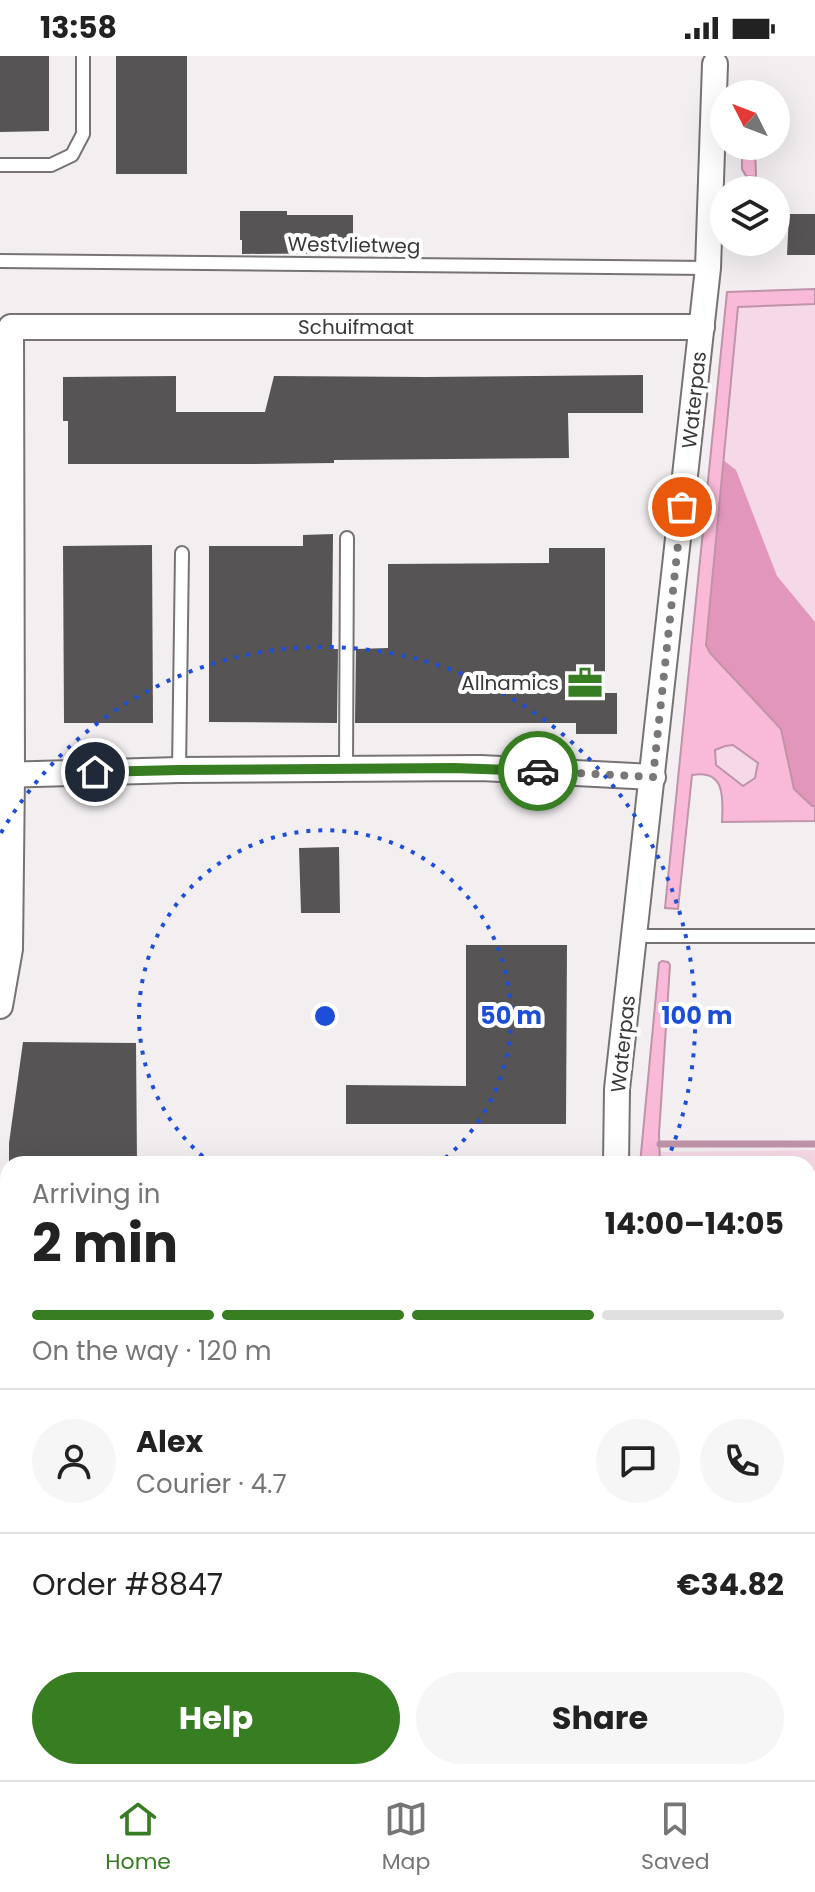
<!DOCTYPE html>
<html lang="en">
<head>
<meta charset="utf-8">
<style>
	:root { --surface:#fff; --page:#f6f6f6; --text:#222; --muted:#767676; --line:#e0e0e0; --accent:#377d21 }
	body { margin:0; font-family:Poppins,sans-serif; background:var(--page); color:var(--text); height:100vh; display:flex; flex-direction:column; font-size:30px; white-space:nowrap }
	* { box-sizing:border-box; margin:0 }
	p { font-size:26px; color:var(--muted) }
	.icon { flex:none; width:44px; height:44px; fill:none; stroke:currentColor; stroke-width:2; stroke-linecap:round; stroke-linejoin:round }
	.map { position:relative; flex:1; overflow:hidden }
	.details { position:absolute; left:0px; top:1100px; width:816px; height:624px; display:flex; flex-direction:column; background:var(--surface); border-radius:24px 24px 0 0; box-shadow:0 8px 32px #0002 }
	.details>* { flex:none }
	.needle { width:52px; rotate:312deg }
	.buttons { position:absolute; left:710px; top:24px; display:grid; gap:16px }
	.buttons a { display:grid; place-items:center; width:80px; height:80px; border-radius:50%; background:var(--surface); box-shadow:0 8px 32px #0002; font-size:40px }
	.pin { position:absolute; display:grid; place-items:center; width:68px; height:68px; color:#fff; margin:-34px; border:4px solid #fff; border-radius:50%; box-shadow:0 2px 8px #0007 }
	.courier { position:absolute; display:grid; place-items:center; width:80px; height:80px; margin:-40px; border:6px solid #377d21; border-radius:50%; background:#fff; color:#222; box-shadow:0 2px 10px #0007 }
	.summary em { font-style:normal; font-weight:700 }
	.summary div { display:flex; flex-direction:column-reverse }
	.summary { display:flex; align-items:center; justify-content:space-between; height:136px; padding:0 32px }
	h1 { font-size:52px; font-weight:700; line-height:60px }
	.bar { display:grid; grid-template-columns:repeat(4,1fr); gap:12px 8px; align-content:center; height:96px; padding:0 32px }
	.bar i { height:10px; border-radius:6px; background:var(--line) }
	.bar .active { background:var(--accent) }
	.bar p { grid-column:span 4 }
	.line { display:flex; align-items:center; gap:20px; padding:0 32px; border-top:2px solid var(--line) }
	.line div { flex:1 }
	.round { display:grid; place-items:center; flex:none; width:84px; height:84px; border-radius:42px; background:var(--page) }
	.primary-button { display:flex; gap:16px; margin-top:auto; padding:16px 32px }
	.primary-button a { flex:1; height:92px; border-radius:48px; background:var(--accent); color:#fff; font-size:32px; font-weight:700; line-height:92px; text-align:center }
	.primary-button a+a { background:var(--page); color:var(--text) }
	.status { display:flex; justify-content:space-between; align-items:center; height:56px; padding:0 40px; background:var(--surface); direction:ltr }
	.status svg { height:22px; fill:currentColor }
	.tab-bar { display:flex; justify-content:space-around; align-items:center; height:112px; border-top:2px solid var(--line); background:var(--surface); font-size:22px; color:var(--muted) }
	.tab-bar a { display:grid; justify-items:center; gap:4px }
	.tab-bar .active { color:var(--accent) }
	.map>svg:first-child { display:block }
</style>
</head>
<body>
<div class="status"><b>13:58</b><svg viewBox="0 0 49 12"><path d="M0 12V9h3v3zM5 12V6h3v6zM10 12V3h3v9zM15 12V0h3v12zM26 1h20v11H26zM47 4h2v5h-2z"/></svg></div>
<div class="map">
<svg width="815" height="1724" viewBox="0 0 815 1724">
	<rect width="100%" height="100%" fill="#f3eff1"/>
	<g fill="#f6d9e6">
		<polygon points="815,239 815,757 739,758 690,673 732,240"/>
		<polygon points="815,1094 815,1431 808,1431 808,1108 660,1108 660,1096"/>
		<polygon points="808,1577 815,1577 815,1724 589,1724 588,1716 808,1716"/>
		<polygon points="0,1579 8,1579 8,1716 581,1716 582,1724 0,1724"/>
	</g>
	<g fill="#e296bb">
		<polygon points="723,404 736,414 777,520 815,566 815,750 812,750 794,733 781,673 710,597 706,589"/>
		<polygon points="808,1577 815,1577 815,1672 808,1674"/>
		<polygon points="588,1716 621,1716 621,1724 589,1724"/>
		<polygon points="709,1716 770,1716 765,1724 709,1724"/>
	</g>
	<g fill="#f9bad8" stroke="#bf93a8" stroke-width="2" fill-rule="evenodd">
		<polygon points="742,90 755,90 756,121 746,120 742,113"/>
		<path d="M815,233V248L738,251L706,589L710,597L781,673L794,733L812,750H815V765L722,766C723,743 726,713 692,719L678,853L665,852L727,236ZM733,689L758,707L755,722L743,730L716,709L715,694L725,690Z"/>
		<polygon points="662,905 668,906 670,909 659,1078 660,1108 640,1108 659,907"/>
		<polygon points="815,1672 815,1724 765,1724 770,1716 808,1716 808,1674"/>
	</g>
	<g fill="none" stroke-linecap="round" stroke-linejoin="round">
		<g stroke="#bf93a8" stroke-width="7">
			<polyline points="660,1088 815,1088"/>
			<polyline points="585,1716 586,1724"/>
		</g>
	</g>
	<g fill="#575455">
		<polygon points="0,0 49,0 49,75 0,76"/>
		<rect x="116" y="0" width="71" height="118"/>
		<polygon points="240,155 287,155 287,159 353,159 353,197 242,198 242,184 240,184"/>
		<polygon points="789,158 815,158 815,199 787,199"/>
		<polygon points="643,319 643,357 568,357 569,402 334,404 334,407 254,408 68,408 68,365 63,365 63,321 176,320 176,356 265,356 274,320 425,321"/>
		<polygon points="333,478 332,593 338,593 337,667 209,666 209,490 303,490 303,479"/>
		<polygon points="152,489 153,667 64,667 63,490"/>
		<polygon points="549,492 605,492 605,637 617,637 617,678 576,678 576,667 355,667 356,593 388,592 388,508 549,507"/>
		<polygon points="339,791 340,857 301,857 299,792"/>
		<polygon points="466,889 567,889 566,1068 346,1068 346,1029 466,1030"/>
		<polygon points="23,986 136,987 137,1108 9,1108 9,1087"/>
	</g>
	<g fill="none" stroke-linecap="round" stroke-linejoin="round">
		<g stroke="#777375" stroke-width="16">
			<g id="lane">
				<polyline points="0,109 51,109 72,99 83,78 83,0"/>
				<polyline points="0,205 708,212"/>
				<polyline points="346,713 347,482"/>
				<polyline points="179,714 182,497"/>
				<polyline points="635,880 815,880"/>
			</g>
		</g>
		<g stroke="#777375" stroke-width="28">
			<g id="street">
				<polyline points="0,719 179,714 481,712 653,721"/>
				<polyline points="0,950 10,893 12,719 11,271 702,271"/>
				<polyline points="616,1108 617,1033 708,212 715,8"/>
				<polyline points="0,1523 8,1523"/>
			</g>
		</g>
		<use href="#lane" stroke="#fff" stroke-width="12"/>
		<use href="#street" stroke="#fff" stroke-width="24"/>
	</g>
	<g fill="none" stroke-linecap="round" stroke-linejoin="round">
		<polyline stroke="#7a7779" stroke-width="8" stroke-dasharray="0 14.4" points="538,715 653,721 682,451"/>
		<polyline stroke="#377d21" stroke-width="10" points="95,716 179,714 454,712 538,715"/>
	</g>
	<g fill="none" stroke="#1d4ed8" stroke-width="4" stroke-dasharray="4 8">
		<path d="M212 1108A186 186 0 1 1 438 1108"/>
		<path d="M1 777A372 372 0 0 1 667 1105"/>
	</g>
	<defs>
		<g id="office-bare" transform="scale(2.76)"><path d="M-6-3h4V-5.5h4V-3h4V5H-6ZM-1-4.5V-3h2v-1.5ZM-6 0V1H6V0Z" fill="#377d21" stroke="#fff" stroke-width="2.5" paint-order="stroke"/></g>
	</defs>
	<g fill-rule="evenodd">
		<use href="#office-bare" x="585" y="627"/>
	</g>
	<g text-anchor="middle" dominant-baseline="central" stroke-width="8" stroke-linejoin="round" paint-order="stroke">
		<g font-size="20" fill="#393738" stroke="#fff">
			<text transform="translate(354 189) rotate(1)">Westvlietweg</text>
			<text x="356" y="271">Schuifmaat</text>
			<text transform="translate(694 344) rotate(-84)">Waterpas</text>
			<text transform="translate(623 988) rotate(-84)">Waterpas</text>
		</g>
		<g font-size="20" fill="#393738" stroke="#fff" text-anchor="end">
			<text x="559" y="627">Allnamics</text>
		</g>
	</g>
	<circle cx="325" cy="960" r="12" fill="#1d4ed8" stroke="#fff" stroke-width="4"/>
	<g font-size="24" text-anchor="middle" font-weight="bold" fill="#1d4ed8" stroke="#fff" stroke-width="8" stroke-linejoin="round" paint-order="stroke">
		<text x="511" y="968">50 m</text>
		<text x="697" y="968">100 m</text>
	</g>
</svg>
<div class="buttons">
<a><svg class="needle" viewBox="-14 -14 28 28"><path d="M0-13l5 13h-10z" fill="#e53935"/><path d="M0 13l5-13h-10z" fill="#767676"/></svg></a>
<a><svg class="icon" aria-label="layers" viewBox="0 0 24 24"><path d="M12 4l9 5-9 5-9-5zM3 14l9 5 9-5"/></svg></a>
</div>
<div class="pin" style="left:682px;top:451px;background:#ea580c"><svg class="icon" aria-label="bag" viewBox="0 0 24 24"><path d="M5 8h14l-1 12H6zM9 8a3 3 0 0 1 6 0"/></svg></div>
<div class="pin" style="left:95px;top:716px;background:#1f2937"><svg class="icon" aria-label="home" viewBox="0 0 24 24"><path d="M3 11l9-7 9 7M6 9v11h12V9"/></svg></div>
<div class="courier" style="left:538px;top:715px"><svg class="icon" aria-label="car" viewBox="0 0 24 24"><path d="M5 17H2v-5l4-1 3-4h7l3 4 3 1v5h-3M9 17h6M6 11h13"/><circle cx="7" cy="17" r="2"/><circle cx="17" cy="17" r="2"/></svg></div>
<section class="details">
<div class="summary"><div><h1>2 min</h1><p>Arriving in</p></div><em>14:00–14:05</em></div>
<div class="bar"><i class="active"></i><i class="active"></i><i class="active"></i><i></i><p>On the way · 120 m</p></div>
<div class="line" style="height:144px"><a class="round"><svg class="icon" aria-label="person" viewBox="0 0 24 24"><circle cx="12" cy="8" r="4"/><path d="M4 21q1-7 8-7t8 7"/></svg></a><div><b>Alex</b><p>Courier · 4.7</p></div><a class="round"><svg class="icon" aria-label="chat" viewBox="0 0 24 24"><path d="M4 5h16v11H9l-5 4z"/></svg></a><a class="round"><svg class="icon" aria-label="phone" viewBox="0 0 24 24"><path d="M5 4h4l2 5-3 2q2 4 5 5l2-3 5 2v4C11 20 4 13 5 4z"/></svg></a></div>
<div class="line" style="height:104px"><div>Order #8847</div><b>€34.82</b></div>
<div class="primary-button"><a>Help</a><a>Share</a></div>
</section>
</div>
<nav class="tab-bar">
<a class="active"><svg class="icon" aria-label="home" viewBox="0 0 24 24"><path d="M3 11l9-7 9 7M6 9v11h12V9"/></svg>Home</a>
<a><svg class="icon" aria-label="map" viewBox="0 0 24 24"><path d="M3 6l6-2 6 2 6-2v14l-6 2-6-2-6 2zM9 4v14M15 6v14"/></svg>Map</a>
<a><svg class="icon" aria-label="saved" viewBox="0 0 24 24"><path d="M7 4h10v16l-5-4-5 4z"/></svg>Saved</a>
</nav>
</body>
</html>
